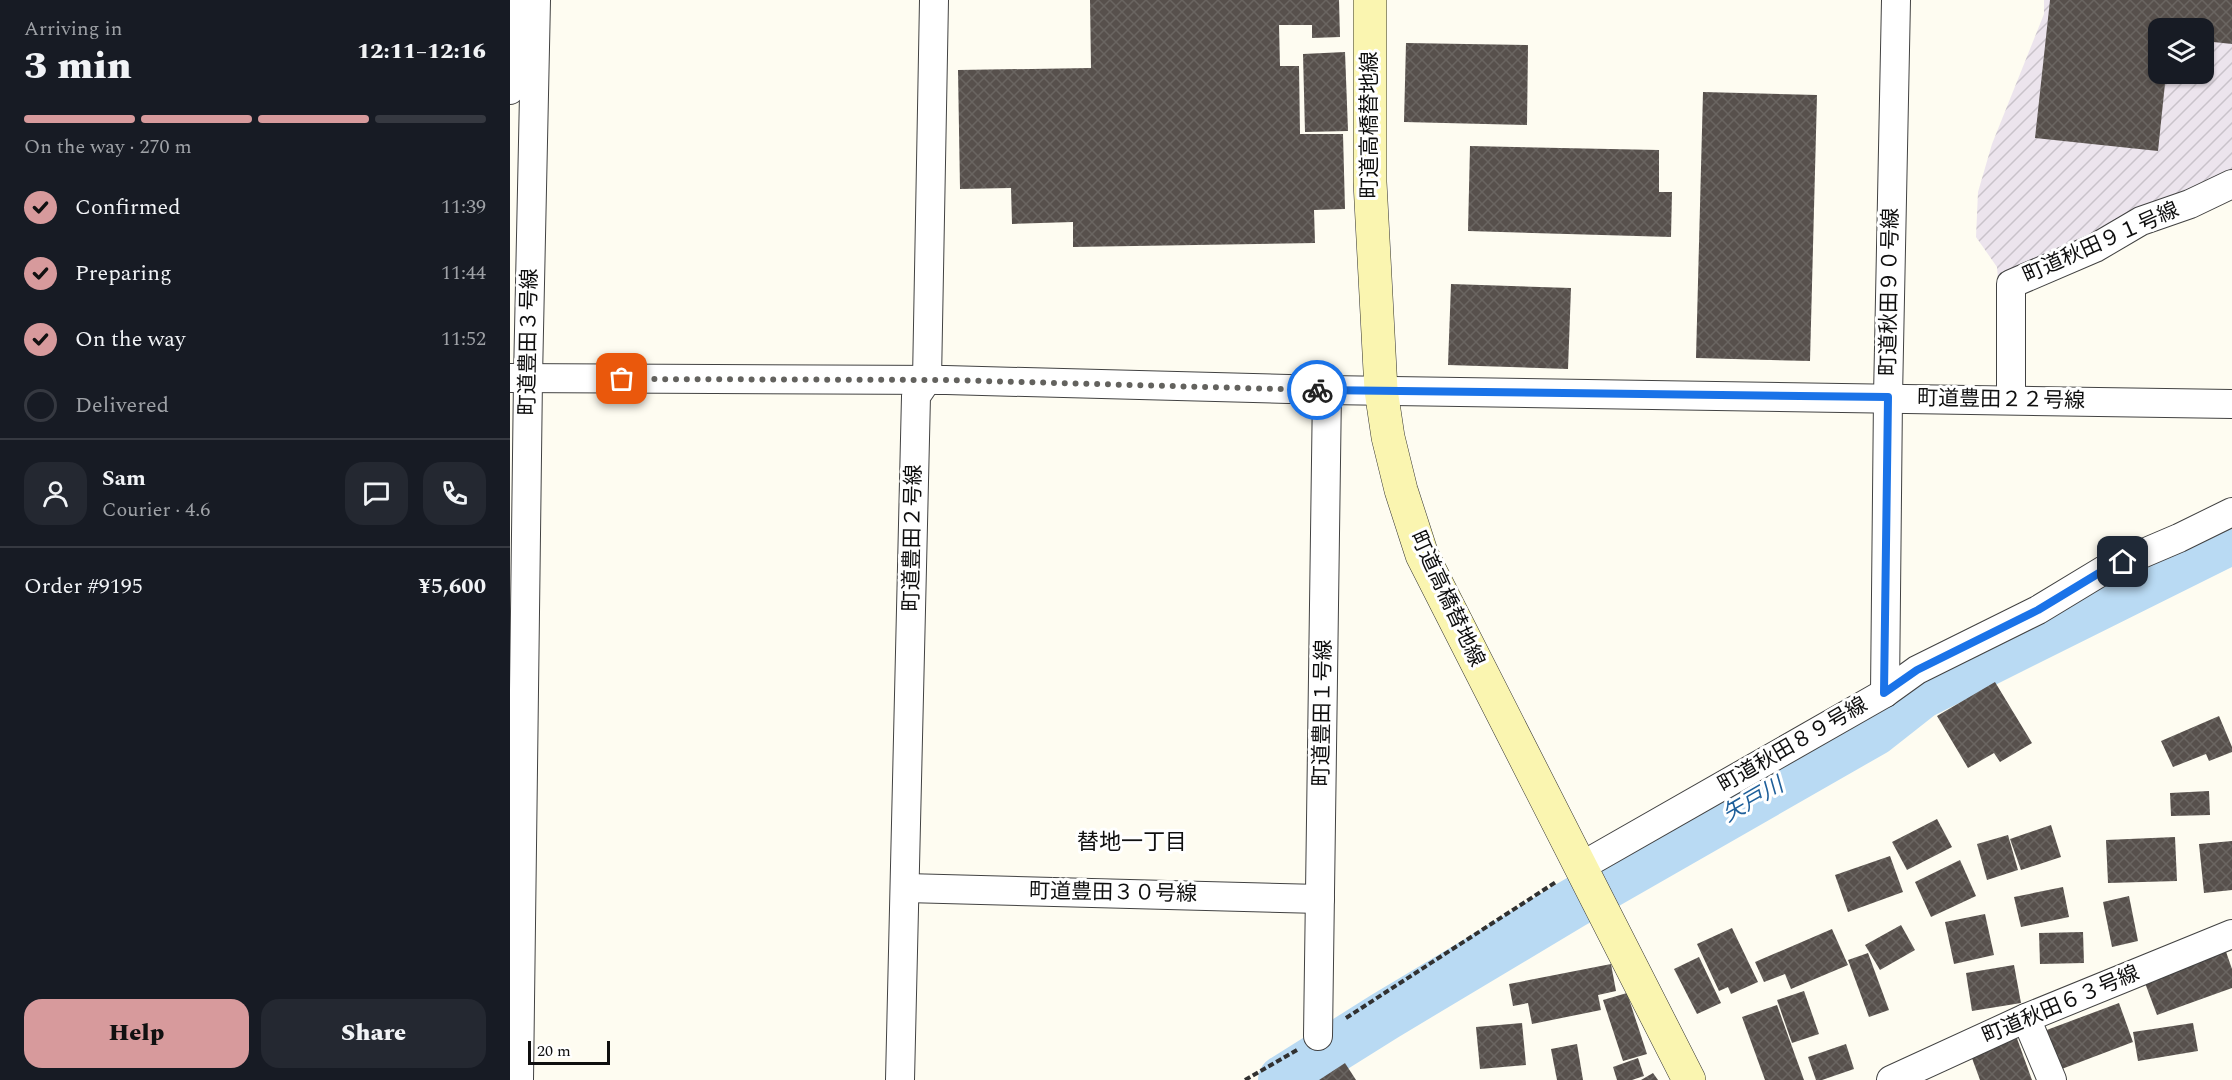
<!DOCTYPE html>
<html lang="en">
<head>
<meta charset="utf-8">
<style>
	:root { --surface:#171b24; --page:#242831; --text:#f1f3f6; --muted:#9ea1a6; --line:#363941; --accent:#d79a9c }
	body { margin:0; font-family:Spectral,"Noto Sans JP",serif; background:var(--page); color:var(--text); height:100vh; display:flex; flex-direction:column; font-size:22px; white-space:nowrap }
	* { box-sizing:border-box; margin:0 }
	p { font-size:20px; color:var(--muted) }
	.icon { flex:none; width:33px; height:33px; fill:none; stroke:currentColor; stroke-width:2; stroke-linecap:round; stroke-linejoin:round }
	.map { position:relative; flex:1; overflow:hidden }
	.panel { display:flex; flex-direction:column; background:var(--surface); width:510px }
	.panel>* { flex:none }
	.fabs { position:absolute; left:1638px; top:18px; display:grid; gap:12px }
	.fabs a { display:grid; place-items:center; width:66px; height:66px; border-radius:12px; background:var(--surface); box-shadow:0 2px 4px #0004; font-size:30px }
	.scale { position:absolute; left:18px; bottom:15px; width:82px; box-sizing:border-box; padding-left:6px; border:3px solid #0f0f0f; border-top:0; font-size:16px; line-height:21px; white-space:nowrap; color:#0f0f0f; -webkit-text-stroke:4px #fff; paint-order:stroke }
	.pin { position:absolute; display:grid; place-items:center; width:51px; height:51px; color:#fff; margin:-26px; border-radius:12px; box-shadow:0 3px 9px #0006 }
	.courier { position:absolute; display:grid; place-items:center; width:60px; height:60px; margin:-30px; border:4px solid #1a73e8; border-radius:50%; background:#fff; color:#222; box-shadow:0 2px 8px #0007 }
	.headline em { font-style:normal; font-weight:800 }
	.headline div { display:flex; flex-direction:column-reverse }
	.headline { display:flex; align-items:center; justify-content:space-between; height:102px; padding:0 24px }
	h1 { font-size:39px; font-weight:800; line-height:45px }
	.bar { display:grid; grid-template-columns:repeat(4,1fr); gap:9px 6px; align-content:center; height:72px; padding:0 24px }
	.bar i { height:8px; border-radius:4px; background:var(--line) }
	.bar .current { background:var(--accent) }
	.bar p { grid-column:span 4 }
	.line { display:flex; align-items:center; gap:15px; padding:0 24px; border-top:2px solid var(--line) }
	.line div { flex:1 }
	.round { display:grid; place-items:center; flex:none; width:63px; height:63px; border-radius:18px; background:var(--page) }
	ol { padding:0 24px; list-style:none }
	li { display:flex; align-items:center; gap:18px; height:66px }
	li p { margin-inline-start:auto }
	li .icon { padding:6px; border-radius:50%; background:var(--accent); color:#111; stroke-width:4 }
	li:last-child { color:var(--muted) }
	li i { width:33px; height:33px; border:3px solid var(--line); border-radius:50% }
	.action { display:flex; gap:12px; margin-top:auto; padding:12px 24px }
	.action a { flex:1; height:69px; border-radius:18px; background:var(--accent); color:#111; font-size:24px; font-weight:800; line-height:69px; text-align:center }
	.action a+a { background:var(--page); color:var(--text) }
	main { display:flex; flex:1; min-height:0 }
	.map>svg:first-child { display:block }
</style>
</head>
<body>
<main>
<section class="panel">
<div class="headline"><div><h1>3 min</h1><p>Arriving in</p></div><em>12:11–12:16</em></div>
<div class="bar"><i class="current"></i><i class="current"></i><i class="current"></i><i></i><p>On the way · 270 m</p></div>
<ol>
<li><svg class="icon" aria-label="check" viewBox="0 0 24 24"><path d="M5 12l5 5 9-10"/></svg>Confirmed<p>11:39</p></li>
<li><svg class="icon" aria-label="check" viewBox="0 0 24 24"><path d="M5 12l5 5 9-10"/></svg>Preparing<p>11:44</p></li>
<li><svg class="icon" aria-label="check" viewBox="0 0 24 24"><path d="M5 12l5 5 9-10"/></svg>On the way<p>11:52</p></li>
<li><i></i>Delivered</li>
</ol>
<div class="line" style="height:108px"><a class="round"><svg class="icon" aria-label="person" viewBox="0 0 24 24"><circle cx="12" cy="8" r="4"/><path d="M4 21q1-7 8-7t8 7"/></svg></a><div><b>Sam</b><p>Courier · 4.6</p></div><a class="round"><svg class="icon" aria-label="chat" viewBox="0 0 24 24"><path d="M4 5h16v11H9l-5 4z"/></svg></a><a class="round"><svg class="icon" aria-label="phone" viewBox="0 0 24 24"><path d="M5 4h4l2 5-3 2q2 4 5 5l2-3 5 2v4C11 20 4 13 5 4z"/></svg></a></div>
<div class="line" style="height:78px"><div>Order #9195</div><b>¥5,600</b></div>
<div class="action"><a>Help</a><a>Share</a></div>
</section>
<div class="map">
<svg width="1722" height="1080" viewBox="0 0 1722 1080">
	<defs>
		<pattern id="industrial-furrows" width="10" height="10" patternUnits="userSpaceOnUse" patternTransform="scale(1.5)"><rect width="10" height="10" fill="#ece4ed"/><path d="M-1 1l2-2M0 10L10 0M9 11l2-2" fill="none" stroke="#c9c2ca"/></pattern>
		<pattern id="building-cross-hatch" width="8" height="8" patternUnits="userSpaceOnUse" patternTransform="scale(1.5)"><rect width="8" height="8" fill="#57504c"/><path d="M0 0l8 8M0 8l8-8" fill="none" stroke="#6a6561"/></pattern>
	</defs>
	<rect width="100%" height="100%" fill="#fefcf1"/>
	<path fill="url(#industrial-furrows)" fill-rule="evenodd" d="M1534,0H1722V174L1570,248L1488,280L1487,267L1466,237L1468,192L1482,144L1534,14ZM1648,28H1694V74H1648Z"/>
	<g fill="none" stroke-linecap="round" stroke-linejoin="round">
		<polyline stroke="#b9daf3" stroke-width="50" points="773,1080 875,1016 1062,904 1364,731 1411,694 1722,539"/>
	</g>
	<g fill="url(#building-cross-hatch)">
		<polygon points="580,0 829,0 830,37 802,38 802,25 769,25 770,66 789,66 790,134 833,134 835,209 804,210 805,243 563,247 563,222 502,224 501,188 450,189 448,70 581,68"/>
		<polygon points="1540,0 1722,0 1722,44 1694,41 1694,28 1648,28 1648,74 1656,74 1648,151 1525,138"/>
		<polygon points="896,43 1018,45 1017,125 894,122"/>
		<polygon points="835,52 838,131 795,132 793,54"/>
		<polygon points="1193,92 1307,95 1300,361 1186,358"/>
		<polygon points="960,146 1149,150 1149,192 1162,192 1161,237 958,231"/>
		<polygon points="941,284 1061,288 1058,369 938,365"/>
		<polygon points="1485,682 1522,743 1490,762 1484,753 1458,768 1427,716"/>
		<polygon points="1709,716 1722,747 1722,752 1699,761 1696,754 1663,767 1651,741"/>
		<polygon points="1699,791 1700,815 1661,816 1660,793"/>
		<polygon points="1427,819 1442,847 1397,870 1382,842"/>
		<polygon points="1541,825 1551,857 1511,870 1500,839"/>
		<polygon points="1498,835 1508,870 1477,880 1467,844"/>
		<polygon points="1665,837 1667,881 1598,883 1596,840"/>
		<polygon points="1722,841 1722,890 1694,893 1689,844"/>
		<polygon points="1380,856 1393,892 1338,912 1325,875"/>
		<polygon points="1450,860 1466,896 1421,917 1405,882"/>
		<polygon points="1553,887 1559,917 1511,927 1504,897"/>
		<polygon points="1619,896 1628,941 1602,947 1593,902"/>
		<polygon points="1475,914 1484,955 1444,964 1435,922"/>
		<polygon points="1391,925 1405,950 1370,970 1355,945"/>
		<polygon points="1222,928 1248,982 1221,994 1218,987 1209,991 1187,944"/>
		<polygon points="1322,929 1338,965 1281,989 1275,974 1254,982 1245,962"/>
		<polygon points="1573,932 1574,963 1530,964 1529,933"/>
		<polygon points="1714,946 1722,969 1722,988 1647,1015 1632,975"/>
		<polygon points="1358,953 1379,1010 1359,1017 1338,960"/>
		<polygon points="1189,957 1211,1003 1187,1014 1164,969"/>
		<polygon points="1101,964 1106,991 1088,995 1091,1010 1022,1024 1018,1003 1003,1006 999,984"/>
		<polygon points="1504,965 1511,1003 1462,1011 1456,973"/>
		<polygon points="1294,991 1309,1034 1282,1043 1267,1000"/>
		<polygon points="1117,993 1137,1054 1113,1061 1093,1000"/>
		<polygon points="1609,1003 1623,1042 1549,1070 1534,1031"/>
		<polygon points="1267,1005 1294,1080 1255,1080 1232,1017"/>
		<polygon points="1012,1023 1016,1065 970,1069 966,1027"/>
		<polygon points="1683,1023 1688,1051 1628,1061 1623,1032"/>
		<polygon points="1505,1033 1522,1080 1470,1080 1459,1050"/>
		<polygon points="1067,1044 1073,1080 1047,1080 1041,1049"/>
		<polygon points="1336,1044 1344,1069 1312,1080 1306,1080 1298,1057"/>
		<polygon points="1128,1058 1134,1076 1122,1080 1107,1080 1103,1067"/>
		<polygon points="835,1063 846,1080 809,1080"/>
		<polygon points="1143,1073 1148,1080 1131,1080"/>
	</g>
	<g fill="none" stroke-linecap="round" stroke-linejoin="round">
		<g stroke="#424242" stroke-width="30">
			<g id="street">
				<polyline points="0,90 2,0"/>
				<polyline points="0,378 436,380 817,390 1722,404"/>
				<polyline points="1501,400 1501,284 1585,248 1631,221 1680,204 1722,184"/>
				<polyline points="1375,693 1378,397 1386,0"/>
				<polyline points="1070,867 1375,693 1407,670 1528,610 1594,570 1669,538 1722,512"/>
				<polyline points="396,888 810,899"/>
				<polyline points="1516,1018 1542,1080"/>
				<polyline points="808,1036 817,390"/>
				<polyline points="9,1080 18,378 26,0"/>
				<polyline points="390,1080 406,396 417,380 424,0"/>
				<polyline points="1381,1080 1516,1018 1722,934"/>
			</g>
		</g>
		<g stroke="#313131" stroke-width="34">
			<polyline id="secondary" points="860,0 860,182 871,390 878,437 891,490 912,555 1179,1080"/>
		</g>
		<g stroke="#313131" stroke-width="4" stroke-dasharray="6 3" stroke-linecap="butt">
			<polyline points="836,1018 1046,882"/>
			<polyline points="735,1080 787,1050"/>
		</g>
		<use href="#street" stroke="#fff" stroke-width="28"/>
		<use href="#secondary" stroke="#faf5b0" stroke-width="33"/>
	</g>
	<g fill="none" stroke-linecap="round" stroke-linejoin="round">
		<polyline stroke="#63625e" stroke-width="6" stroke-dasharray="0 10.8" points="112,379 436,380 807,390"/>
		<polyline stroke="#1a73e8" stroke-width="8" points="807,390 1378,397 1374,693 1407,670 1528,610 1594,570 1613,562"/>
	</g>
	<g text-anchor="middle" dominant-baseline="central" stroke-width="6" stroke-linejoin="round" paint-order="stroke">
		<g font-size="21" fill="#0f0f0f" stroke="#fff">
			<text transform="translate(860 125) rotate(-90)">町道高橋替地線</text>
			<text transform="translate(1591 243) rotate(-24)">町道秋田９１号線</text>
			<text transform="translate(1380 292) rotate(-89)">町道秋田９０号線</text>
			<text transform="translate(19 342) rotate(-89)">町道豊田３号線</text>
			<text transform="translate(1491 400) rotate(1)">町道豊田２２号線</text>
			<text transform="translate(403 538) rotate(-89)">町道豊田２号線</text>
			<text transform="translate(937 599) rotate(65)">町道高橋替地線</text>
			<text transform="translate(813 713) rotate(-89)">町道豊田１号線</text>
			<text transform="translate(1283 745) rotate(-30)">町道秋田８９号線</text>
			<text transform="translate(603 893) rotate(1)">町道豊田３０号線</text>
			<text transform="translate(1551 1005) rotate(-23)">町道秋田６３号線</text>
		</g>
		<g font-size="22" font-style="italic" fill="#1e5f9a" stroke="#fff">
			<text transform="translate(1243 800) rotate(-30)">矢戸川</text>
		</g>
		<g font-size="22" fill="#0f0f0f" stroke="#fff">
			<text x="622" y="842">替地一丁目</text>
		</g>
	</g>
</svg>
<div class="fabs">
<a><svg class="icon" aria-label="layers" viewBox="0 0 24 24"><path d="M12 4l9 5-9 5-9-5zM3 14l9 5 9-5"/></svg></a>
</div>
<div class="scale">20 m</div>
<div class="pin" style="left:112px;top:379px;background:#ea580c"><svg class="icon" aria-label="bag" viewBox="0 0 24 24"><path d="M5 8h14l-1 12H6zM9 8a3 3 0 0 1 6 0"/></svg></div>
<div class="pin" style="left:1613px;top:562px;background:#1f2937"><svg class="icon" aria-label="home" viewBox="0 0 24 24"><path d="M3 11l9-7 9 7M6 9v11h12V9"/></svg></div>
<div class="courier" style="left:807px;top:390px"><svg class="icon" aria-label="bike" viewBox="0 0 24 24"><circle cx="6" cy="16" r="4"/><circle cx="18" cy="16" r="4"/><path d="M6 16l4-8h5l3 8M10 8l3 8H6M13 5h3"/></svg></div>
</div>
</main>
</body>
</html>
